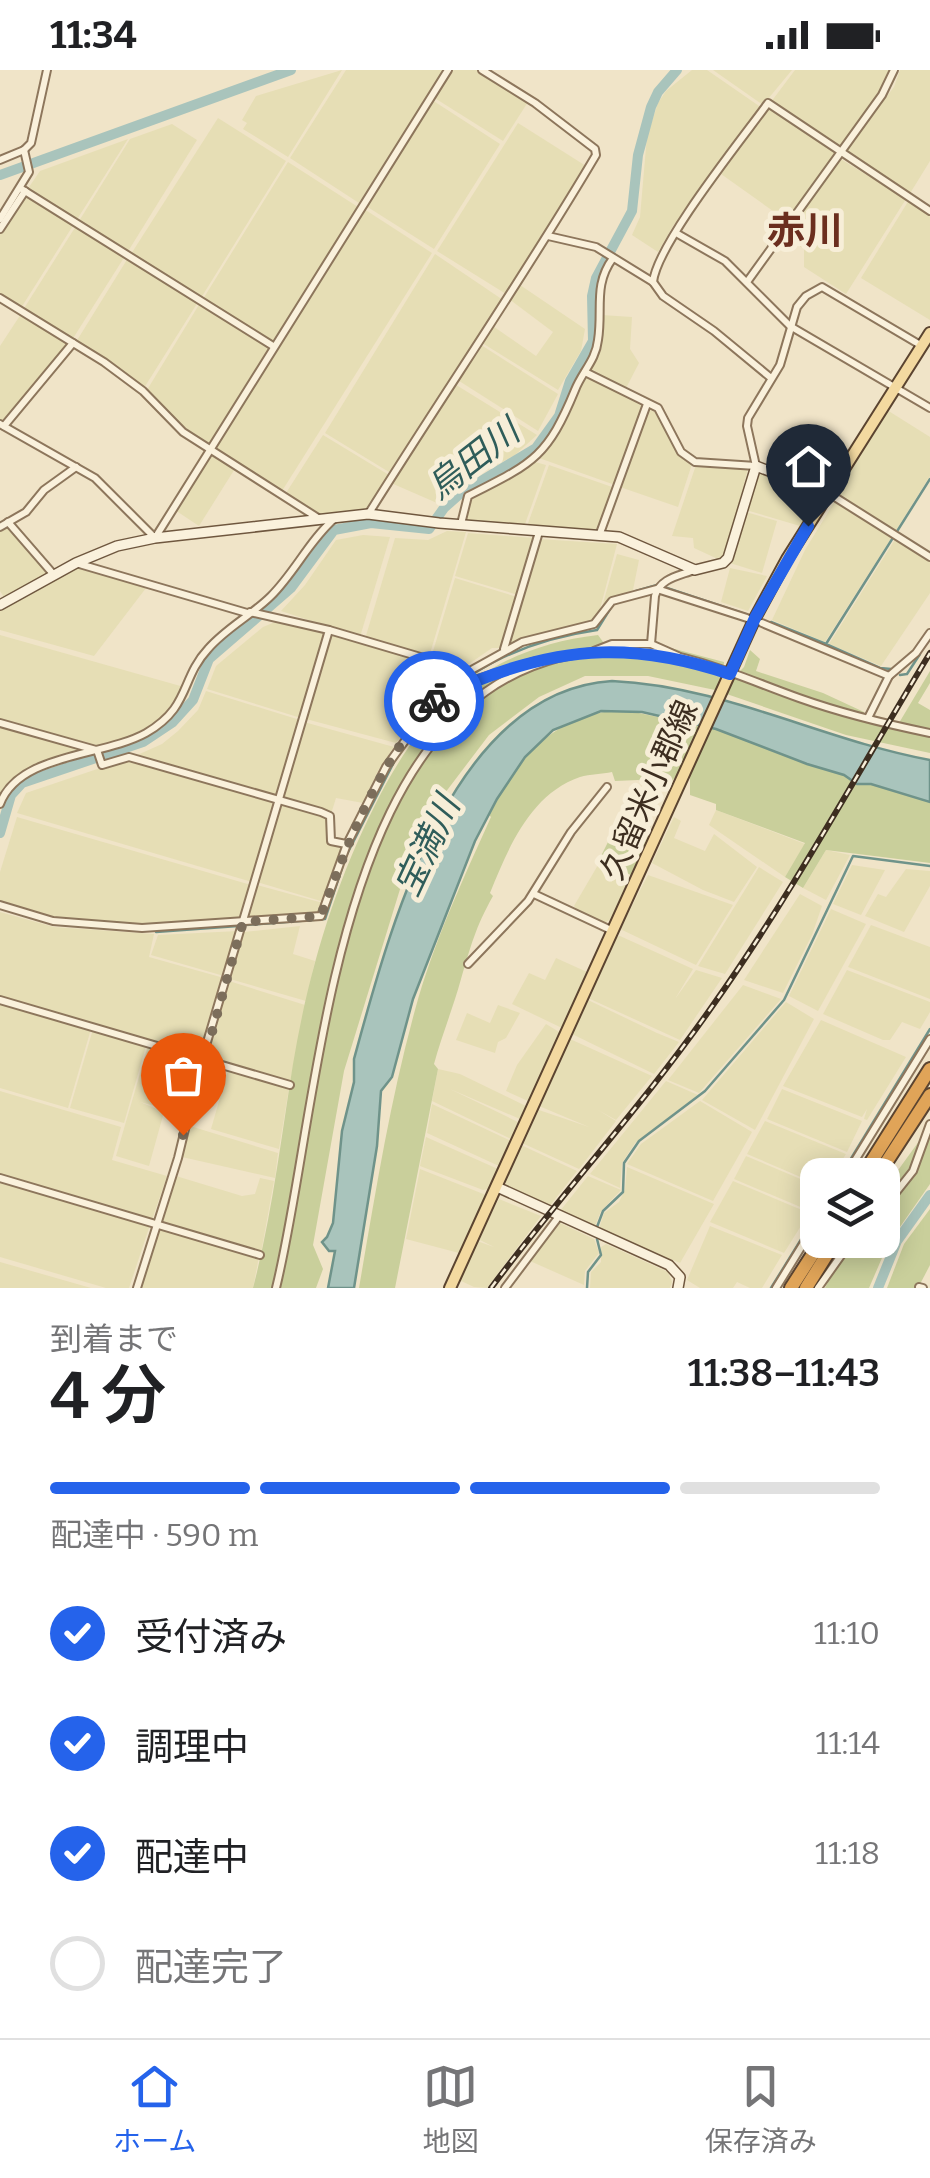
<!DOCTYPE html>
<html lang="ja">
<head>
<meta charset="utf-8">
<style>
	:root { --surface:#fff; --page:#f2f2f2; --text:#202124; --muted:#757577; --line:#e0e0e0; --accent:#2563eb }
	body { margin:0; font-family:Bitter,"Noto Sans JP",serif; background:var(--page); color:var(--text); height:100vh; display:flex; flex-direction:column; font-size:38px; white-space:nowrap }
	* { box-sizing:border-box; margin:0 }
	p { font-size:32px; color:var(--muted) }
	.icon { flex:none; width:55px; height:55px; fill:none; stroke:currentColor; stroke-width:2; stroke-linecap:round; stroke-linejoin:round }
	.map { position:relative; height:1218px; overflow:hidden }
	.side { display:flex; flex-direction:column; background:var(--surface); flex:1 }
	.side>* { flex:none }
	.buttons { position:absolute; left:800px; top:1088px; display:grid; gap:20px }
	.buttons a { display:grid; place-items:center; width:100px; height:100px; border-radius:20px; background:var(--surface); box-shadow:0 5px 25px #0003; font-size:50px }
	.pin { position:absolute; display:grid; place-items:center; width:85px; height:85px; color:#fff; margin:-102px -42px; border-radius:50% 50% 50% 0; rotate:-45deg; box-shadow:0 0 10px #0007 }
	.pin .icon { rotate:45deg }
	.courier { position:absolute; display:grid; place-items:center; width:100px; height:100px; margin:-50px; border:8px solid #2563eb; border-radius:50%; background:#fff; color:#222; box-shadow:0 2px 12px #0007 }
	.overview em { font-style:normal; font-weight:600 }
	.overview div { display:flex; flex-direction:column-reverse }
	.overview { display:flex; align-items:center; justify-content:space-between; height:170px; padding:0 50px }
	h1 { font-size:65px; font-weight:600; line-height:75px }
	.bar { display:grid; grid-template-columns:repeat(4,1fr); gap:15px 10px; align-content:center; height:120px; padding:0 50px }
	.bar i { height:12px; border-radius:8px; background:var(--line) }
	.bar .active { background:var(--accent) }
	.bar p { grid-column:span 4 }
	ol { padding:0 50px; list-style:none }
	li { display:flex; align-items:center; gap:30px; height:110px }
	li p { margin-inline-start:auto }
	li .icon { padding:10px; border-radius:50%; background:var(--accent); color:#fff; stroke-width:4 }
	li:last-child { color:var(--muted) }
	li i { width:55px; height:55px; border:5px solid var(--line); border-radius:50% }
	.status { display:flex; justify-content:space-between; align-items:center; height:70px; padding:0 50px; background:var(--surface); direction:ltr }
	.status svg { height:28px; fill:currentColor }
	.tabs { display:flex; justify-content:space-around; align-items:center; height:140px; border-top:2px solid var(--line); background:var(--surface); font-size:28px; color:var(--muted) }
	.tabs a { display:grid; justify-items:center; gap:5px }
	.tabs .active { color:var(--accent) }
	.map>svg:first-child { display:block }
</style>
</head>
<body>
<div class="status"><b>11:34</b><svg viewBox="0 0 49 12"><path d="M0 12V9h3v3zM5 12V6h3v6zM10 12V3h3v9zM15 12V0h3v12zM26 1h20v11H26zM47 4h2v5h-2z"/></svg></div>
<div class="map">
<svg width="930" height="1218" viewBox="0 0 930 1218">
	<rect width="100%" height="100%" fill="#f0e4c8"/>
	<g fill="#e6deb5">
		<polygon points="342,0 288,87 243,59 247,53 242,50 256,26"/>
		<polygon points="346,0 443,0 359,133 290,88"/>
		<polygon points="450,0 478,0 528,32 503,71 433,27"/>
		<polygon points="692,0 707,0 762,38 673,156 658,182 632,165 640,147 647,66 658,33 666,21"/>
		<polygon points="713,0 792,0 763,35"/>
		<polygon points="795,0 889,0 877,26 840,80 771,32"/>
		<polygon points="900,0 930,0 930,91 909,125 846,84 845,80 894,17"/>
		<polygon points="432,30 500,74 434,179 366,136"/>
		<polygon points="769,36 836,84 787,151 721,104"/>
		<polygon points="218,48 286,91 201,228 131,184"/>
		<polygon points="518,53 586,96 532,188 506,224 437,181"/>
		<polygon points="172,54 197,70 127,183 79,151 130,69"/>
		<polygon points="128,69 76,151 27,120 40,101"/>
		<polygon points="839,88 906,129 846,224 804,197 804,179 784,166"/>
		<polygon points="288,92 358,137 272,273 203,229"/>
		<polygon points="25,124 74,154 21,238 0,225 0,164"/>
		<polygon points="909,130 930,143 930,250 861,208"/>
		<polygon points="364,139 432,183 282,421 213,377"/>
		<polygon points="76,156 125,186 72,270 23,240"/>
		<polygon points="435,184 503,230 389,402 325,363"/>
		<polygon points="128,188 198,232 144,318 76,272"/>
		<polygon points="520,215 585,259 581,281 558,320 479,271 490,254 536,286 553,262 509,229"/>
		<polygon points="200,233 269,277 208,375 184,359 147,320"/>
		<polygon points="21,244 69,274 3,352 0,350 0,276"/>
		<polygon points="602,245 632,247 630,279 639,293 625,320 591,303 589,299 601,274"/>
		<polygon points="478,273 558,324 538,361 456,309"/>
		<polygon points="586,304 644,334 615,415 539,388 568,348"/>
		<polygon points="453,313 537,365 515,385 458,415 437,433 391,413"/>
		<polygon points="648,339 657,343 679,385 692,394 678,437 620,417"/>
		<polygon points="887,340 930,367 930,406 895,462 834,424"/>
		<polygon points="323,365 389,405 368,441 320,446 286,423"/>
		<polygon points="210,382 236,397 199,456 175,440"/>
		<polygon points="535,392 546,395 524,457 463,452 469,429"/>
		<polygon points="549,395 615,418 599,461 527,456"/>
		<polygon points="696,395 749,395 725,485 720,490 694,478 693,468 672,466"/>
		<polygon points="760,401 820,424 800,456 746,440 756,403"/>
		<polygon points="835,431 892,467 825,572 772,550 805,480"/>
		<polygon points="746,442 777,451 762,503 730,493"/>
		<polygon points="9,456 48,503 4,527 0,521 0,459"/>
		<polygon points="447,461 466,462 429,587 365,569 395,468 428,470"/>
		<polygon points="468,463 534,468 518,525 455,506"/>
		<polygon points="363,465 390,467 360,567 281,541 305,515 336,470"/>
		<polygon points="896,468 930,490 930,523 881,596 829,574"/>
		<polygon points="539,469 617,474 599,543 592,552 536,565 508,576"/>
		<polygon points="617,484 639,490 633,520 611,528 602,537"/>
		<polygon points="77,498 146,518 94,586 0,560 0,540"/>
		<polygon points="730,498 767,506 748,541 721,532"/>
		<polygon points="455,508 517,527 502,578 492,578 463,598 431,588"/>
		<polygon points="275,552 325,563 301,648 207,619 216,596 263,557"/>
		<polygon points="0,565 184,617 164,647 133,665 100,676 0,649"/>
		<polygon points="331,565 461,603 425,635 396,673 306,649"/>
		<polygon points="206,621 300,650 277,728 135,686 162,674 178,661 198,640"/>
		<polygon points="304,652 394,677 379,699 363,733 336,728 331,744 282,729"/>
		<polygon points="0,656 87,680 24,700 10,710 0,727"/>
		<polygon points="130,688 276,731 252,812 17,743 26,723"/>
		<polygon points="280,733 329,747 329,772 344,775 324,832 257,812"/>
		<polygon points="716,740 805,774 785,807 709,755"/>
		<polygon points="17,747 251,815 241,849 141,854 55,848 0,832 0,802"/>
		<polygon points="674,747 681,751 674,768 705,781 714,764 757,797 734,832 703,820 652,793"/>
		<polygon points="826,780 850,785 826,830 803,818"/>
		<polygon points="598,795 626,815 611,849 604,853 578,842 574,836"/>
		<polygon points="852,795 885,800 861,845 833,834"/>
		<polygon points="759,797 783,812 725,904 698,896"/>
		<polygon points="906,799 930,801 930,816 904,862 865,846 878,824 886,827"/>
		<polygon points="648,805 733,835 696,895 620,859"/>
		<polygon points="257,815 323,833 321,844 247,849"/>
		<polygon points="800,824 822,836 812,865 783,923 744,910"/>
		<polygon points="831,839 866,854 818,941 789,926"/>
		<polygon points="0,842 54,857 154,864 149,887 224,908 202,987 0,927"/>
		<polygon points="871,855 930,877 930,929 848,897"/>
		<polygon points="300,856 293,884 315,891 306,931 230,909 244,862"/>
		<polygon points="238,861 224,906 151,885 158,865"/>
		<polygon points="620,866 693,899 675,929 696,900 722,908 680,970 588,928 616,867"/>
		<polygon points="556,888 587,902 562,958 512,934 529,903 545,910"/>
		<polygon points="847,900 930,932 930,942 920,959 902,952 890,970 883,970 823,944"/>
		<polygon points="229,911 305,935 290,1013 206,988"/>
		<polygon points="743,915 781,929 699,1023 668,1010"/>
		<polygon points="588,930 657,963 679,972 654,1004 572,964"/>
		<polygon points="786,932 814,949 755,1060 702,1030"/>
		<polygon points="0,933 91,959 68,1038 0,1018"/>
		<polygon points="498,935 520,943 506,968 498,972 495,983 456,970 467,943 490,953"/>
		<polygon points="821,950 906,987 867,1050 864,1049 867,1039 862,1047 783,1016"/>
		<polygon points="546,954 561,963 528,1031 506,1021 517,995"/>
		<polygon points="93,959 146,976 124,1053 70,1038"/>
		<polygon points="570,969 652,1006 616,1050 598,1040 616,1051 579,1099 522,1073 536,1039 589,1057 539,1036"/>
		<polygon points="148,976 156,978 152,994 158,979 200,991 186,1044 140,1032 164,1042 149,1096 116,1086"/>
		<polygon points="438,999 460,1004 526,1036 520,1049 450,1019 518,1052 511,1069 432,1031"/>
		<polygon points="228,1000 289,1018 279,1079 211,1059"/>
		<polygon points="666,1011 698,1025 635,1073 622,1093 620,1118 590,1104"/>
		<polygon points="782,1019 862,1051 847,1082 767,1049"/>
		<polygon points="0,1021 121,1057 112,1090 167,1106 152,1150 0,1106"/>
		<polygon points="700,1031 752,1062 713,1131 627,1094 641,1074"/>
		<polygon points="432,1034 511,1071 499,1096 427,1063"/>
		<polygon points="765,1051 846,1084 833,1105 818,1105 817,1114 747,1084"/>
		<polygon points="190,1056 278,1083 275,1108 182,1087"/>
		<polygon points="426,1067 498,1099 489,1119 483,1120 420,1096"/>
		<polygon points="521,1075 577,1101 549,1137 506,1115 506,1107"/>
		<polygon points="746,1086 817,1116 817,1129 810,1141 734,1109"/>
		<polygon points="627,1097 714,1134 680,1193 599,1159 604,1143 619,1132 625,1120"/>
		<polygon points="420,1099 486,1125 459,1183 406,1169"/>
		<polygon points="176,1106 242,1126 255,1124 260,1108 274,1111 261,1183 160,1154"/>
		<polygon points="588,1106 621,1120 601,1141 595,1156 560,1141"/>
		<polygon points="0,1111 150,1155 129,1218 106,1218 0,1187"/>
		<polygon points="733,1111 809,1143 784,1183 710,1152"/>
		<polygon points="499,1129 541,1146 487,1218 474,1217 459,1210 477,1171 494,1177 478,1169"/>
		<polygon points="558,1152 594,1169 599,1183 585,1201 584,1215 530,1191"/>
		<polygon points="710,1156 782,1185 762,1218 750,1218 737,1212 733,1218 700,1218 687,1210"/>
		<polygon points="159,1158 259,1187 253,1218 140,1218"/>
		<polygon points="606,1174 668,1202 672,1212 670,1218 590,1218 591,1202 601,1192 601,1177"/>
		<polygon points="0,1192 91,1218 0,1218"/>
	</g>
	<g fill="#c9cf9b">
		<path d="M598,565L606,576L667,577L724,592L723,605L732,609L744,597L750,580L760,589L756,601L823,623L864,642V650L896,658L930,601V613L918,633L930,640V683L846,665L715,620L648,606H585L539,627L489,665L445,723L401,816L344,1001L313,1175L323,1199L316,1218H253C272,1145 281,1069 293,994C308,904 334,816 375,735C423,638 487,578 598,565Z"/>
		<path d="M624,640L716,659L807,694L844,705L857,714H871L930,732V793L826,780L803,818L785,807L805,773L716,740V734L690,725V706L679,702L668,716L638,710L615,711L612,702C602,704 590,704 580,707C530,724 508,779 490,823L493,826C475,858 471,876 461,909C453,938 442,965 434,994L438,999L395,1218H359C375,1125 390,1031 415,940C433,874 463,809 491,747L489,745C519,687 554,643 624,640Z"/>
		<polygon points="627,749 651,757 633,806 599,790 609,770 615,771"/>
		<polygon points="930,1056 930,1114 888,1174 869,1218 825,1218 829,1210 827,1202 846,1170 882,1170 883,1121"/>
		<polygon points="930,1139 930,1195 918,1218 887,1218 904,1174"/>
	</g>
	<path fill="#a9c4bc" stroke="#6f938a" stroke-width="2.5" d="M612,611C724,616 822,670 930,690V732L871,714H857L844,705L807,694L716,659L642,642L601,641L553,660L525,687L497,729L475,771L413,929L392,1007L381,1021L377,1076L354,1218H328L335,1181H329L322,1172L327,1167L333,1153L342,1061L354,1012V989C389,862 450,621 612,611Z"/>
	<g fill="none" stroke-linecap="round" stroke-linejoin="round">
		<g stroke="#6f938a" stroke-width="2.5">
			<polyline points="664,517 745,544"/>
			<polyline points="636,521 657,515"/>
			<polyline points="771,552 826,574 930,409"/>
			<polyline points="828,575 880,598 891,599"/>
			<polyline points="900,605 907,604 920,584"/>
			<path d="M426,647C466,595 534,569 597,560L610,539"/>
			<polyline points="344,790 395,690"/>
			<polyline points="246,855 325,849 342,798"/>
			<polyline points="156,862 238,856"/>
			<polyline points="841,1105 930,959"/>
			<polyline points="597,1157 603,1141 623,1122 624,1093 639,1071 705,1021 784,930 853,786 930,796"/>
			<polyline points="587,1218 588,1202 601,1185 597,1169"/>
			<polyline points="771,1218 818,1142"/>
		</g>
		<g stroke="#a9c4bc" stroke-width="10">
			<polyline points="0,105 291,0"/>
			<polyline points="0,763 11,725 22,713 143,672 173,652 193,630 209,589 291,518 334,460 371,453 429,459 444,438 461,423 536,378 559,346 570,311 593,271 592,226 596,208 632,141 638,85 651,37 658,22 677,0"/>
			<polyline points="878,1218 897,1171 930,1125"/>
		</g>
		<g stroke="#8d765c" stroke-width="10">
			<g id="street">
				<polyline points="0,90 24,80 31,73 47,0"/>
				<polyline points="20,118 273,276"/>
				<polyline points="0,149 29,102 24,80"/>
				<polyline points="0,159 25,121"/>
				<polyline points="676,163 725,191 790,256 930,338"/>
				<polyline points="548,166 596,177 653,212 663,226 714,261 771,308"/>
				<path d="M653,212C657,174 742,69 768,33L930,141"/>
				<polyline points="747,212 882,25 894,0"/>
				<polyline points="0,228 104,292 143,321 183,362 318,448"/>
				<polyline points="585,302 658,338 681,382 695,392 756,396 747,356 748,348 780,295 797,237 806,226 822,217 922,276"/>
				<polyline points="0,354 95,408 155,468 448,0"/>
				<polyline points="4,356 73,273"/>
				<polyline points="830,424 930,487"/>
				<path d="M369,443C444,323 524,207 596,85L595,79L535,33L482,0"/>
				<polyline points="8,452 54,505"/>
				<path d="M461,454L468,426C533,393 547,388 575,320C582,302 596,290 598,270C603,239 593,215 613,188"/>
				<polyline points="0,457 26,442 44,420 76,397"/>
				<polyline points="599,466 647,334"/>
				<polyline points="76,493 247,543"/>
				<polyline points="250,542 329,560 461,599 471,611 536,591"/>
				<polyline points="762,553 889,606 916,583 930,563"/>
				<polyline points="504,579 539,462"/>
				<polyline points="594,581 612,574 651,574"/>
				<path d="M678,586L651,574L655,526C660,508 679,506 694,500"/>
				<polyline points="868,648 889,606"/>
				<polyline points="0,653 96,680"/>
				<polyline points="97,680 102,695 129,687 321,742 330,746 331,771 346,774"/>
				<path d="M0,734C19,683 103,687 146,663C191,637 180,609 208,579C226,558 252,545 271,526C295,502 309,471 334,449"/>
				<polyline points="534,824 613,861"/>
				<polyline points="0,835 53,851 142,858 321,846 347,774 386,697 433,632 466,603 522,572 594,554 612,531 657,519 747,548"/>
				<polyline points="468,894 528,831 571,762 607,717"/>
				<polyline points="0,930 290,1015"/>
				<polyline points="846,1105 930,969"/>
				<polyline points="0,1108 260,1185"/>
				<polyline points="882,1140 913,1101 930,1054"/>
				<polyline points="919,1217 923,1218"/>
				<polyline points="137,1218 178,1088 202,989 329,560"/>
				<path d="M276,1218C327,1011 330,562 640,581C694,584 748,610 799,628C841,643 886,654 930,663"/>
				<polyline points="505,1218 560,1145"/>
				<polyline points="776,1218 818,1150"/>
				<polyline points="818,1218 852,1170"/>
			</g>
		</g>
		<g stroke="#6f573f" stroke-width="12">
			<g id="secondary">
				<polyline points="0,535 76,493 117,476 155,468 368,444 439,453 619,467 695,500 723,493 728,488 756,396 829,424"/>
				<polyline points="497,1117 669,1195 680,1207 678,1218"/>
			</g>
		</g>
		<g stroke="#5b4430" stroke-width="14">
			<polyline id="primary" points="450,1218 755,548 787,489 930,263"/>
		</g>
		<g stroke="#5b4430" stroke-width="16">
			<g id="highway">
				<polyline points="863,1105 930,999"/>
				<polyline points="878,1105 930,1025"/>
				<polyline points="791,1218 822,1170"/>
				<polyline points="806,1218 836,1170"/>
			</g>
		</g>
		<use href="#street" stroke="#faf1dc" stroke-width="6"/>
		<use href="#secondary" stroke="#faf1dc" stroke-width="9"/>
		<use href="#primary" stroke="#f3d9a0" stroke-width="10"/>
		<use href="#highway" stroke="#e0a458" stroke-width="12"/>
		<g stroke="#3d2e20" stroke-width="6">
			<path id="rail" d="M491,1218C562,1123 643,1035 711,938C792,824 858,702 930,583"/>
		</g>
		<use href="#rail" stroke="#f7eed8" stroke-width="2.5" stroke-dasharray="8" stroke-linecap="butt"/>
	</g>
	<g fill="none" stroke-linecap="round" stroke-linejoin="round">
		<path stroke="#7c6e5b" stroke-width="10" stroke-dasharray="0 18" d="M183,1065L243,852L321,846C349,768 379,694 434,631"/>
		<path stroke="#2563eb" stroke-width="12" d="M434,631L466,603L471,611H476C567,575 637,573 730,604L755,548L808,456"/>
	</g>
	<g text-anchor="middle" dominant-baseline="central" stroke-width="10" stroke-linejoin="round" paint-order="stroke">
		<g font-size="32" fill="#3d2e20" stroke="#f7eed8">
			<text transform="translate(649 720) rotate(-66)">久留米小郡線</text>
		</g>
		<g font-size="35" font-style="italic" fill="#2f5d5a" stroke="#f7eed8">
			<text transform="translate(473 389) rotate(-38)">烏田川</text>
			<text transform="translate(427 776) rotate(-65)">宝満川</text>
		</g>
		<g font-size="38" font-weight="bold" fill="#6b2e1e" stroke="#f7eed8">
			<text x="805" y="161">赤川</text>
		</g>
	</g>
</svg>
<div class="buttons">
<a><svg class="icon" aria-label="layers" viewBox="0 0 24 24"><path d="M12 4l9 5-9 5-9-5zM3 14l9 5 9-5"/></svg></a>
</div>
<div class="pin" style="left:183px;top:1065px;background:#ea580c"><svg class="icon" aria-label="bag" viewBox="0 0 24 24"><path d="M5 8h14l-1 12H6zM9 8a3 3 0 0 1 6 0"/></svg></div>
<div class="pin" style="left:808px;top:456px;background:#1f2937"><svg class="icon" aria-label="home" viewBox="0 0 24 24"><path d="M3 11l9-7 9 7M6 9v11h12V9"/></svg></div>
<div class="courier" style="left:434px;top:631px"><svg class="icon" aria-label="bike" viewBox="0 0 24 24"><circle cx="6" cy="16" r="4"/><circle cx="18" cy="16" r="4"/><path d="M6 16l4-8h5l3 8M10 8l3 8H6M13 5h3"/></svg></div>
</div>
<section class="side">
<div class="overview"><div><h1>4 分</h1><p>到着まで</p></div><em>11:38–11:43</em></div>
<div class="bar"><i class="active"></i><i class="active"></i><i class="active"></i><i></i><p>配達中 · 590 m</p></div>
<ol>
<li><svg class="icon" aria-label="check" viewBox="0 0 24 24"><path d="M5 12l5 5 9-10"/></svg>受付済み<p>11:10</p></li>
<li><svg class="icon" aria-label="check" viewBox="0 0 24 24"><path d="M5 12l5 5 9-10"/></svg>調理中<p>11:14</p></li>
<li><svg class="icon" aria-label="check" viewBox="0 0 24 24"><path d="M5 12l5 5 9-10"/></svg>配達中<p>11:18</p></li>
<li><i></i>配達完了</li>
</ol>
</section>
<nav class="tabs">
<a class="active"><svg class="icon" aria-label="home" viewBox="0 0 24 24"><path d="M3 11l9-7 9 7M6 9v11h12V9"/></svg>ホーム</a>
<a><svg class="icon" aria-label="map" viewBox="0 0 24 24"><path d="M3 6l6-2 6 2 6-2v14l-6 2-6-2-6 2zM9 4v14M15 6v14"/></svg>地図</a>
<a><svg class="icon" aria-label="saved" viewBox="0 0 24 24"><path d="M7 4h10v16l-5-4-5 4z"/></svg>保存済み</a>
</nav>
</body>
</html>
